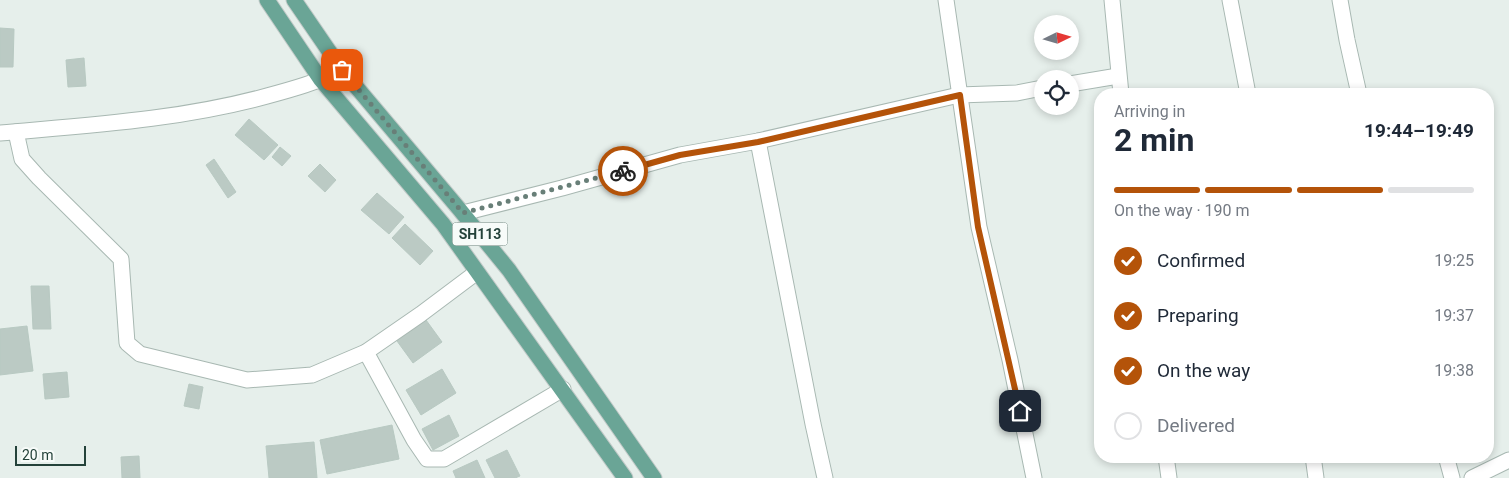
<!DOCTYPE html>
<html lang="en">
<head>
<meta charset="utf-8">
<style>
	:root { --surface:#fff; --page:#f6f6f7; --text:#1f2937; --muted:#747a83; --line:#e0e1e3; --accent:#b45309 }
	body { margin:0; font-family:Roboto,sans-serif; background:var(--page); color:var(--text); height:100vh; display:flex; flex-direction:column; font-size:19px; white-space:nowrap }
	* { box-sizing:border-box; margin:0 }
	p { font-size:16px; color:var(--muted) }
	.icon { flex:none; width:28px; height:28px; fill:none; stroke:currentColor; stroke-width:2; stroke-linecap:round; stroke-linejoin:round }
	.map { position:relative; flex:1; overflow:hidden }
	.drawer { position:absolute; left:1094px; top:88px; width:400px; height:375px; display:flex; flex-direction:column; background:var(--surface); border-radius:20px; box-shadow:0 2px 8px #0003 }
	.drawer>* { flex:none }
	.needle { width:32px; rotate:85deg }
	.buttons { position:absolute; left:1034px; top:15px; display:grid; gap:10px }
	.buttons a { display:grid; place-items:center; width:45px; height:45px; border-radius:50%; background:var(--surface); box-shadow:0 2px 8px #0003; font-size:25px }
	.scale { position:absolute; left:15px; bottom:12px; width:71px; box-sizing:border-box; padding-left:5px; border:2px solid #24423a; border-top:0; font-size:14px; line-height:18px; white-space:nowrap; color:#24423a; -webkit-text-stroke:4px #f7fbf9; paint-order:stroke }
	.pin { position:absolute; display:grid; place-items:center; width:42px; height:42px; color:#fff; margin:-21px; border-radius:10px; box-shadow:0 2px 8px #0006 }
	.courier { position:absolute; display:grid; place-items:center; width:50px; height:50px; margin:-25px; border:4px solid #b45309; border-radius:50%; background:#fff; color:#222; box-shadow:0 1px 6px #0007 }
	.summary em { font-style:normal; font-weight:700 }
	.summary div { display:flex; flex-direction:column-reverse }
	.summary { display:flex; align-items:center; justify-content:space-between; height:85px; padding:0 20px }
	h1 { font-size:32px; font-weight:700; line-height:38px }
	.bar { display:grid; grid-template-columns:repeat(4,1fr); gap:8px 5px; align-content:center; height:60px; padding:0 20px }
	.bar i { height:6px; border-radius:4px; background:var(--line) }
	.bar .on { background:var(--accent) }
	.bar p { grid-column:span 4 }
	ol { padding:0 20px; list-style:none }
	li { display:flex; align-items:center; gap:15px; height:55px }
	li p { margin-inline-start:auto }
	li .icon { padding:5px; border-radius:50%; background:var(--accent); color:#fff; stroke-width:4 }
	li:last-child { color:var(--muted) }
	li i { width:28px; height:28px; border:2px solid var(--line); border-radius:50% }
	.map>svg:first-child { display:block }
</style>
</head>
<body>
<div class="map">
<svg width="1509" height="478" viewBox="0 0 1509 478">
	<rect width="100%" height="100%" fill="#e6efeb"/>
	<g fill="#bbcac4" stroke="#b8c9c2">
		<polygon points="0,28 14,29 13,67 0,67"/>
		<polygon points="84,58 86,86 68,87 66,60"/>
		<polygon points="249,119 278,145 264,160 235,135"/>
		<polygon points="280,147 291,156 282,166 272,157"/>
		<polygon points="214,159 236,192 228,198 206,165"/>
		<polygon points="320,164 336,180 325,192 308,176"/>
		<polygon points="377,193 404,217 389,234 361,210"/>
		<polygon points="405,224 433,251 420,265 392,238"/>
		<polygon points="31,286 49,286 51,329 33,329"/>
		<polygon points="426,320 442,342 413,363 397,341"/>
		<polygon points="27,326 33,371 0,375 0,329"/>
		<polygon points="442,369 456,393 421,415 406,390"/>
		<polygon points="67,372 69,397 45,399 43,374"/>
		<polygon points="189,384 203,387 199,409 184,406"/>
		<polygon points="449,415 459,436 433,450 422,429"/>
		<polygon points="392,425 399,459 327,474 320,440"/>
		<polygon points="314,442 317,478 269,478 266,446"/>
		<polygon points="507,450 520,476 515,478 495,478 486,460"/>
		<polygon points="139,456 140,478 122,478 121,457"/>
		<polygon points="477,460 485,478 456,478 453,471"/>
	</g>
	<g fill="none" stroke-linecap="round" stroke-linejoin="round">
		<g stroke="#a8b8b2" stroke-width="17">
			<g id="street">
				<polyline points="946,0 979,227 1010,360 1034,478"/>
				<polyline points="1112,0 1121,94"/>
				<polyline points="1230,0 1248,94"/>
				<polyline points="1340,0 1347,40 1359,94"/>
				<polyline points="1070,84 1118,76"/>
				<polyline points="16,132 22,159 39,178 121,259 127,343 140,354 247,380 312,375 366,352 421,314 477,272"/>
				<path d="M0,133C90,125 179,120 267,96C293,89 318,82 342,70"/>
				<polyline points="758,141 813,424 825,478"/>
				<polyline points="463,213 562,188 680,155 758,141 959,95 1017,93 1042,88"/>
				<polyline points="366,352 414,440 427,459 444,459 563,389"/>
				<polyline points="1166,456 1169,478"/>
				<polyline points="1313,456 1316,478"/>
				<polyline points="1446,456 1452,478"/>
				<polyline points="1472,478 1509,460"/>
			</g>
		</g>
		<g stroke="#c2cac8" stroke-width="17">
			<g id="primary">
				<polyline points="267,0 321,80 443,224 625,478"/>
				<polyline points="294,0 342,70 460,210 509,270 654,478"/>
			</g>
		</g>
		<use href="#street" stroke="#fff" stroke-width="15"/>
		<use href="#primary" stroke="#6aa596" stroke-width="15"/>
	</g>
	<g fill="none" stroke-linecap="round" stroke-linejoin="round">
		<polyline stroke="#687f78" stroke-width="5" stroke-dasharray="0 9" points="342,70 463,213 623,171"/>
		<polyline stroke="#b45309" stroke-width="6" points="623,171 680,155 758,142 960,95 978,227 1020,411"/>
	</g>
	<g text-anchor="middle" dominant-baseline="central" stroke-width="4" stroke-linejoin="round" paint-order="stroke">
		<rect fill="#f7fbf9" stroke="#637a73" stroke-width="1" x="452.5" y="222.5" width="55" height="23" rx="4"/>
		<g font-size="14" font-weight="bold" fill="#24423a">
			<text x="480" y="234">SH113</text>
		</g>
	</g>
</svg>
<div class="buttons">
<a><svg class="needle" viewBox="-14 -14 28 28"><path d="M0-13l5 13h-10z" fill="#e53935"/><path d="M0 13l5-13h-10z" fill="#747a83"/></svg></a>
<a><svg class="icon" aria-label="locate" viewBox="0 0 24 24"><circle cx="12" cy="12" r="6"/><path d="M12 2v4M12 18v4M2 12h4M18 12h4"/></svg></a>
</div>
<div class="scale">20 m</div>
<div class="pin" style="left:342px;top:70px;background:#ea580c"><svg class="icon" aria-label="bag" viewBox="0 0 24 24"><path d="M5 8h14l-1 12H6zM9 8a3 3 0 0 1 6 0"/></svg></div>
<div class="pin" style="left:1020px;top:411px;background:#1f2937"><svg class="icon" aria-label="home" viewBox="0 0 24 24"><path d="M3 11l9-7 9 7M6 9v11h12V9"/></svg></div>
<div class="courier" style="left:623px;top:171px"><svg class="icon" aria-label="bike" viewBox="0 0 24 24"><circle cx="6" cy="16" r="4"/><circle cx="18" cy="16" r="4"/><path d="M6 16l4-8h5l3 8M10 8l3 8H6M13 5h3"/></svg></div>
<section class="drawer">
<div class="summary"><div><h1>2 min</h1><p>Arriving in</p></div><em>19:44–19:49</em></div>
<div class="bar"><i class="on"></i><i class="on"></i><i class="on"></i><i></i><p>On the way · 190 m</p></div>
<ol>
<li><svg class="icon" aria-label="check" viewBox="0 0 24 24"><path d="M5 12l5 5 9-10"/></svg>Confirmed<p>19:25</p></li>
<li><svg class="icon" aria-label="check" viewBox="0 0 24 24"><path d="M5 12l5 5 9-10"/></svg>Preparing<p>19:37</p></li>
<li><svg class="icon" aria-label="check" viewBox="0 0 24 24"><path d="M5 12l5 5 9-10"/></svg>On the way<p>19:38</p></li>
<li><i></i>Delivered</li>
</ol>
</section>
</div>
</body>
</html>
